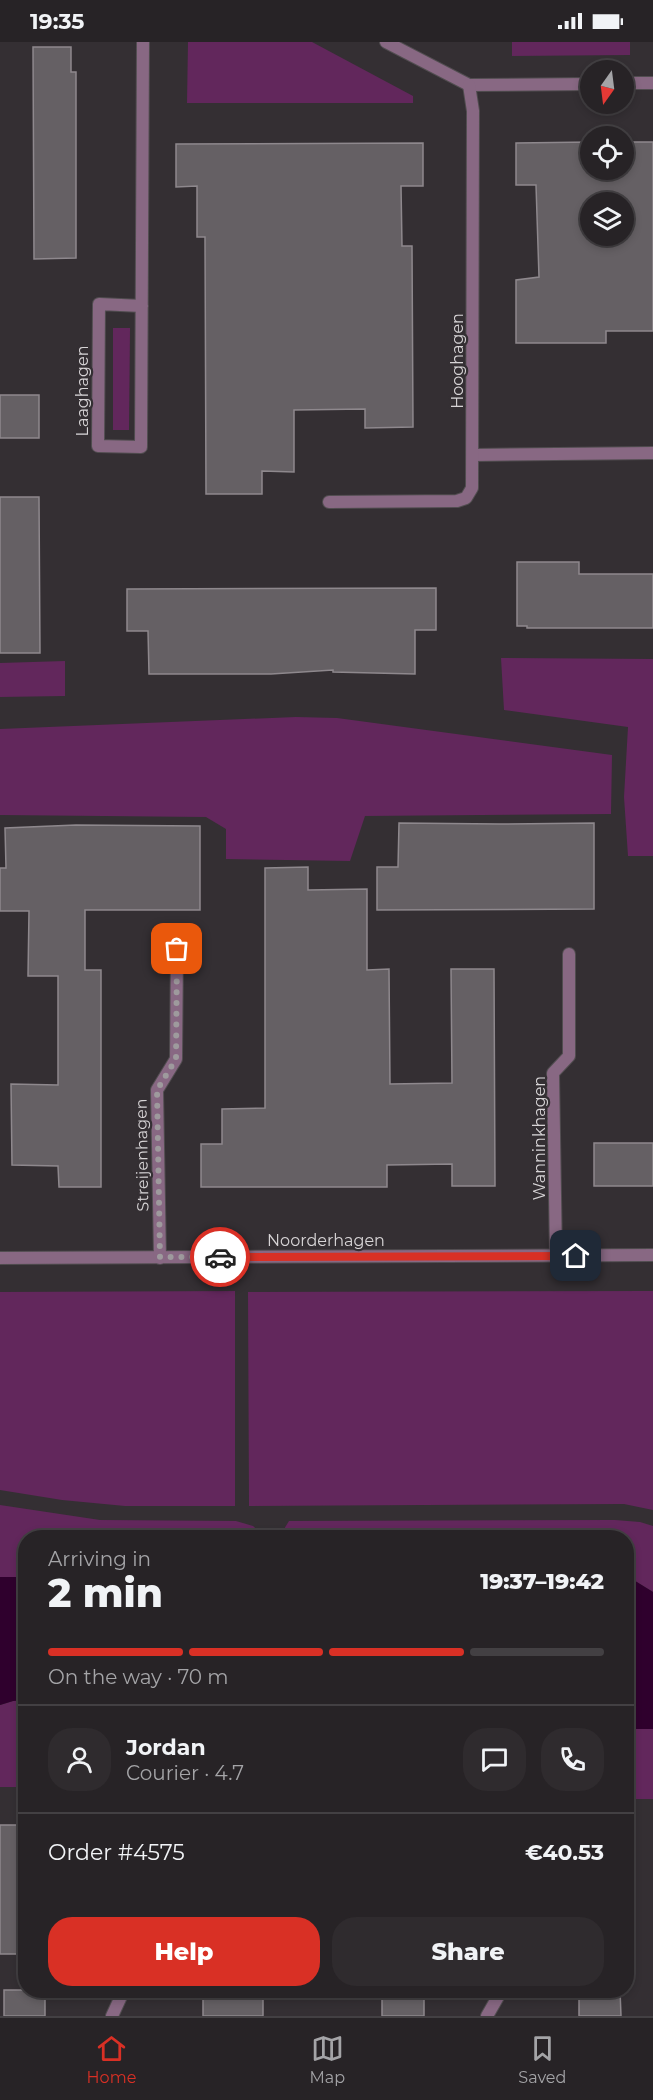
<!DOCTYPE html>
<html lang="en">
<head>
<meta charset="utf-8">
<style>
	:root { --surface:#272326; --page:#2f2b2e; --text:#f1f3f6; --muted:#a4a4a7; --line:#434043; --accent:#d93025 }
	body { margin:0; font-family:Montserrat,sans-serif; background:var(--page); color:var(--text); height:100vh; display:flex; flex-direction:column; font-size:22px; white-space:nowrap }
	* { box-sizing:border-box; margin:0 }
	p { font-size:20px; color:var(--muted) }
	.icon { flex:none; width:33px; height:33px; fill:none; stroke:currentColor; stroke-width:2; stroke-linecap:round; stroke-linejoin:round }
	.map { position:relative; flex:1; overflow:hidden }
	.side { position:absolute; left:18px; top:1488px; width:616px; height:468px; display:flex; flex-direction:column; background:var(--surface); border-radius:24px; box-shadow:0 3px 9px #0003,0 0 0 2px var(--line) }
	.side>* { flex:none }
	.needle { width:39px; rotate:194deg }
	.tools { position:absolute; left:580px; top:18px; display:grid; gap:12px }
	.tools a { display:grid; place-items:center; width:54px; height:54px; border-radius:50%; background:var(--surface); box-shadow:0 3px 9px #0003,0 0 0 2px var(--line); font-size:30px }
	.pin { position:absolute; display:grid; place-items:center; width:51px; height:51px; color:#fff; margin:-26px; border-radius:12px; box-shadow:0 3px 9px #0006 }
	.courier { position:absolute; display:grid; place-items:center; width:60px; height:60px; margin:-30px; border:4px solid #d93025; border-radius:50%; background:#fff; color:#222; box-shadow:0 2px 8px #0007 }
	.head em { font-style:normal; font-weight:800 }
	.head div { display:flex; flex-direction:column-reverse }
	.head { display:flex; align-items:center; justify-content:space-between; height:102px; padding:0 30px }
	h1 { font-size:39px; font-weight:800; line-height:45px }
	.bar { display:grid; grid-template-columns:repeat(4,1fr); gap:9px 6px; align-content:center; height:72px; padding:0 30px }
	.bar i { height:8px; border-radius:4px; background:var(--line) }
	.bar .current { background:var(--accent) }
	.bar p { grid-column:span 4 }
	.line { display:flex; align-items:center; gap:15px; padding:0 30px; border-top:2px solid var(--line) }
	.line div { flex:1 }
	.round { display:grid; place-items:center; flex:none; width:63px; height:63px; border-radius:24px; background:var(--page) }
	.cta { display:flex; gap:12px; margin-top:auto; padding:12px 30px }
	.cta a { flex:1; height:69px; border-radius:24px; background:var(--accent); color:#fff; font-size:24px; font-weight:800; line-height:69px; text-align:center }
	.cta a+a { background:var(--page); color:var(--text) }
	.status { display:flex; justify-content:space-between; align-items:center; height:42px; padding:0 30px; background:var(--surface); direction:ltr }
	.status svg { height:16px; fill:currentColor }
	.tabs { display:flex; justify-content:space-around; align-items:center; height:84px; border-top:2px solid var(--line); background:var(--surface); font-size:16px; color:var(--muted) }
	.tabs a { display:grid; justify-items:center; gap:3px }
	.tabs .current { color:var(--accent) }
	.map>svg:first-child { display:block }
</style>
</head>
<body>
<div class="status"><b>19:35</b><svg viewBox="0 0 49 12"><path d="M0 12V9h3v3zM5 12V6h3v6zM10 12V3h3v9zM15 12V0h3v12zM26 1h20v11H26zM47 4h2v5h-2z"/></svg></div>
<div class="map">
<svg width="653" height="1974" viewBox="0 0 653 1974">
	<rect width="100%" height="100%" fill="#342f33"/>
	<g fill="#62275c">
		<polygon points="188,0 312,0 413,54 413,61 187,61"/>
		<polygon points="512,0 630,0 630,13 512,14"/>
		<polygon points="113,286 130,286 129,388 113,388"/>
		<polygon points="501,616 653,617 653,814 628,814 624,755 628,685 504,668"/>
		<polygon points="65,619 65,654 0,655 0,621"/>
		<polygon points="296,675 337,676 612,713 611,772 365,774 350,819 226,817 226,787 206,775 0,773 0,687"/>
		<polygon points="235,1249 235,1464 125,1464 62,1458 0,1448 0,1250"/>
		<polygon points="653,1249 653,1468 624,1462 249,1464 248,1250"/>
		<polygon points="0,1463 100,1478 236,1479 253,1484 265,1495 26,1496 25,1535 0,1535"/>
		<polygon points="615,1478 640,1480 653,1484 653,1550 627,1534 627,1496 282,1496 281,1492 289,1479"/>
		<polygon points="25,1658 25,1745 0,1745 0,1663 13,1659"/>
		<rect x="627" y="1687" width="26" height="70"/>
	</g>
	<g fill="#2f002d">
		<polygon points="627,1534 653,1550 653,1687 627,1687"/>
		<polygon points="0,1535 26,1535 25,1658 13,1659 0,1663"/>
	</g>
	<g fill="#656064" stroke="#8e888d" stroke-width="1.5" fill-rule="evenodd">
		<polygon points="33,5 71,5 71,30 76,30 76,216 34,217"/>
		<path d="M591,100V128H624V100H653V289H606V301H516V238L539,235L536,143H516V101ZM591,160H624V194H591Z"/>
		<polygon points="423,101 423,144 401,144 402,204 412,204 413,385 365,386 365,367 294,368 294,430 262,429 262,452 206,452 205,195 197,195 197,144 176,145 176,102"/>
		<rect x="0" y="353" width="39" height="43"/>
		<polygon points="0,455 39,455 40,611 0,611"/>
		<polygon points="517,520 579,520 579,532 653,532 653,586 527,586 527,584 517,584"/>
		<polygon points="436,546 436,588 415,588 415,632 333,630 333,628 271,632 149,632 148,589 127,589 127,547"/>
		<polygon points="399,781 499,782 594,781 594,867 377,868 377,825 398,825"/>
		<polygon points="76,783 200,784 200,868 85,868 85,928 101,928 101,1145 59,1145 58,1124 12,1123 11,1042 58,1043 58,934 28,934 29,869 0,869 0,826 6,826 5,786"/>
		<polygon points="308,825 308,848 367,847 367,928 389,927 390,1042 452,1041 451,927 494,927 495,1144 452,1144 452,1122 387,1123 387,1145 201,1145 201,1102 222,1102 222,1067 265,1066 265,826"/>
		<rect x="594" y="1101" width="59" height="43"/>
		<rect x="0" y="1783" width="26" height="129"/>
		<rect x="4" y="1948" width="41" height="26"/>
		<rect x="203" y="1948" width="60" height="26"/>
		<rect x="382" y="1948" width="42" height="26"/>
		<polygon points="579,1948 620,1948 621,1974 579,1974"/>
	</g>
	<g fill="none" stroke-linecap="round" stroke-linejoin="round">
		<g stroke="#514d50" stroke-width="14">
			<polyline id="lane" points="473,413 653,411"/>
		</g>
		<g stroke="#514d50" stroke-width="14">
			<g id="street">
				<polyline points="386,0 469,43 591,42"/>
				<polyline points="624,41 653,41"/>
				<polyline points="142,264 99,262 98,404 141,405 143,0"/>
				<polyline points="329,460 457,459 466,456 472,446 473,69 469,43"/>
				<polyline points="556,1214 553,1031 569,1014 569,912"/>
				<polyline points="0,1216 653,1213"/>
				<polyline points="160,1216 157,1048 176,1017 177,907"/>
				<polyline points="112,1974 124,1948"/>
				<polyline points="487,1974 499,1953 500,1948"/>
			</g>
		</g>
		<use href="#lane" stroke="#886883" stroke-width="12"/>
		<use href="#street" stroke="#886883" stroke-width="12"/>
	</g>
	<g fill="none" stroke-linecap="round" stroke-linejoin="round">
		<polyline stroke="#9e9a9d" stroke-width="6" stroke-dasharray="0 10.8" points="177,907 176,1017 157,1048 160,1215 220,1215"/>
		<polyline stroke="#d93025" stroke-width="8" points="220,1215 576,1214"/>
	</g>
	<g text-anchor="middle" dominant-baseline="central" stroke-width="4.5" stroke-linejoin="round" paint-order="stroke">
		<g font-size="16" fill="#d7d4d6" stroke="#342f33">
			<text transform="translate(457 319) rotate(-90)">Hooghagen</text>
			<text transform="translate(82 349) rotate(-90)">Laaghagen</text>
			<text transform="translate(539 1096) rotate(-90)">Wanninkhagen</text>
			<text transform="translate(142 1113) rotate(-91)">Streijenhagen</text>
			<text x="326" y="1198">Noorderhagen</text>
		</g>
	</g>
</svg>
<div class="tools">
<a><svg class="needle" viewBox="-14 -14 28 28"><path d="M0-13l5 13h-10z" fill="#e53935"/><path d="M0 13l5-13h-10z" fill="#a4a4a7"/></svg></a>
<a><svg class="icon" aria-label="locate" viewBox="0 0 24 24"><circle cx="12" cy="12" r="6"/><path d="M12 2v4M12 18v4M2 12h4M18 12h4"/></svg></a>
<a><svg class="icon" aria-label="layers" viewBox="0 0 24 24"><path d="M12 4l9 5-9 5-9-5zM3 14l9 5 9-5"/></svg></a>
</div>
<div class="pin" style="left:177px;top:907px;background:#ea580c"><svg class="icon" aria-label="bag" viewBox="0 0 24 24"><path d="M5 8h14l-1 12H6zM9 8a3 3 0 0 1 6 0"/></svg></div>
<div class="pin" style="left:576px;top:1214px;background:#1f2937"><svg class="icon" aria-label="home" viewBox="0 0 24 24"><path d="M3 11l9-7 9 7M6 9v11h12V9"/></svg></div>
<div class="courier" style="left:220px;top:1215px"><svg class="icon" aria-label="car" viewBox="0 0 24 24"><path d="M5 17H2v-5l4-1 3-4h7l3 4 3 1v5h-3M9 17h6M6 11h13"/><circle cx="7" cy="17" r="2"/><circle cx="17" cy="17" r="2"/></svg></div>
<section class="side">
<div class="head"><div><h1>2 min</h1><p>Arriving in</p></div><em>19:37–19:42</em></div>
<div class="bar"><i class="current"></i><i class="current"></i><i class="current"></i><i></i><p>On the way · 70 m</p></div>
<div class="line" style="height:108px"><a class="round"><svg class="icon" aria-label="person" viewBox="0 0 24 24"><circle cx="12" cy="8" r="4"/><path d="M4 21q1-7 8-7t8 7"/></svg></a><div><b>Jordan</b><p>Courier · 4.7</p></div><a class="round"><svg class="icon" aria-label="chat" viewBox="0 0 24 24"><path d="M4 5h16v11H9l-5 4z"/></svg></a><a class="round"><svg class="icon" aria-label="phone" viewBox="0 0 24 24"><path d="M5 4h4l2 5-3 2q2 4 5 5l2-3 5 2v4C11 20 4 13 5 4z"/></svg></a></div>
<div class="line" style="height:78px"><div>Order #4575</div><b>€40.53</b></div>
<div class="cta"><a>Help</a><a>Share</a></div>
</section>
</div>
<nav class="tabs">
<a class="current"><svg class="icon" aria-label="home" viewBox="0 0 24 24"><path d="M3 11l9-7 9 7M6 9v11h12V9"/></svg>Home</a>
<a><svg class="icon" aria-label="map" viewBox="0 0 24 24"><path d="M3 6l6-2 6 2 6-2v14l-6 2-6-2-6 2zM9 4v14M15 6v14"/></svg>Map</a>
<a><svg class="icon" aria-label="saved" viewBox="0 0 24 24"><path d="M7 4h10v16l-5-4-5 4z"/></svg>Saved</a>
</nav>
</body>
</html>
